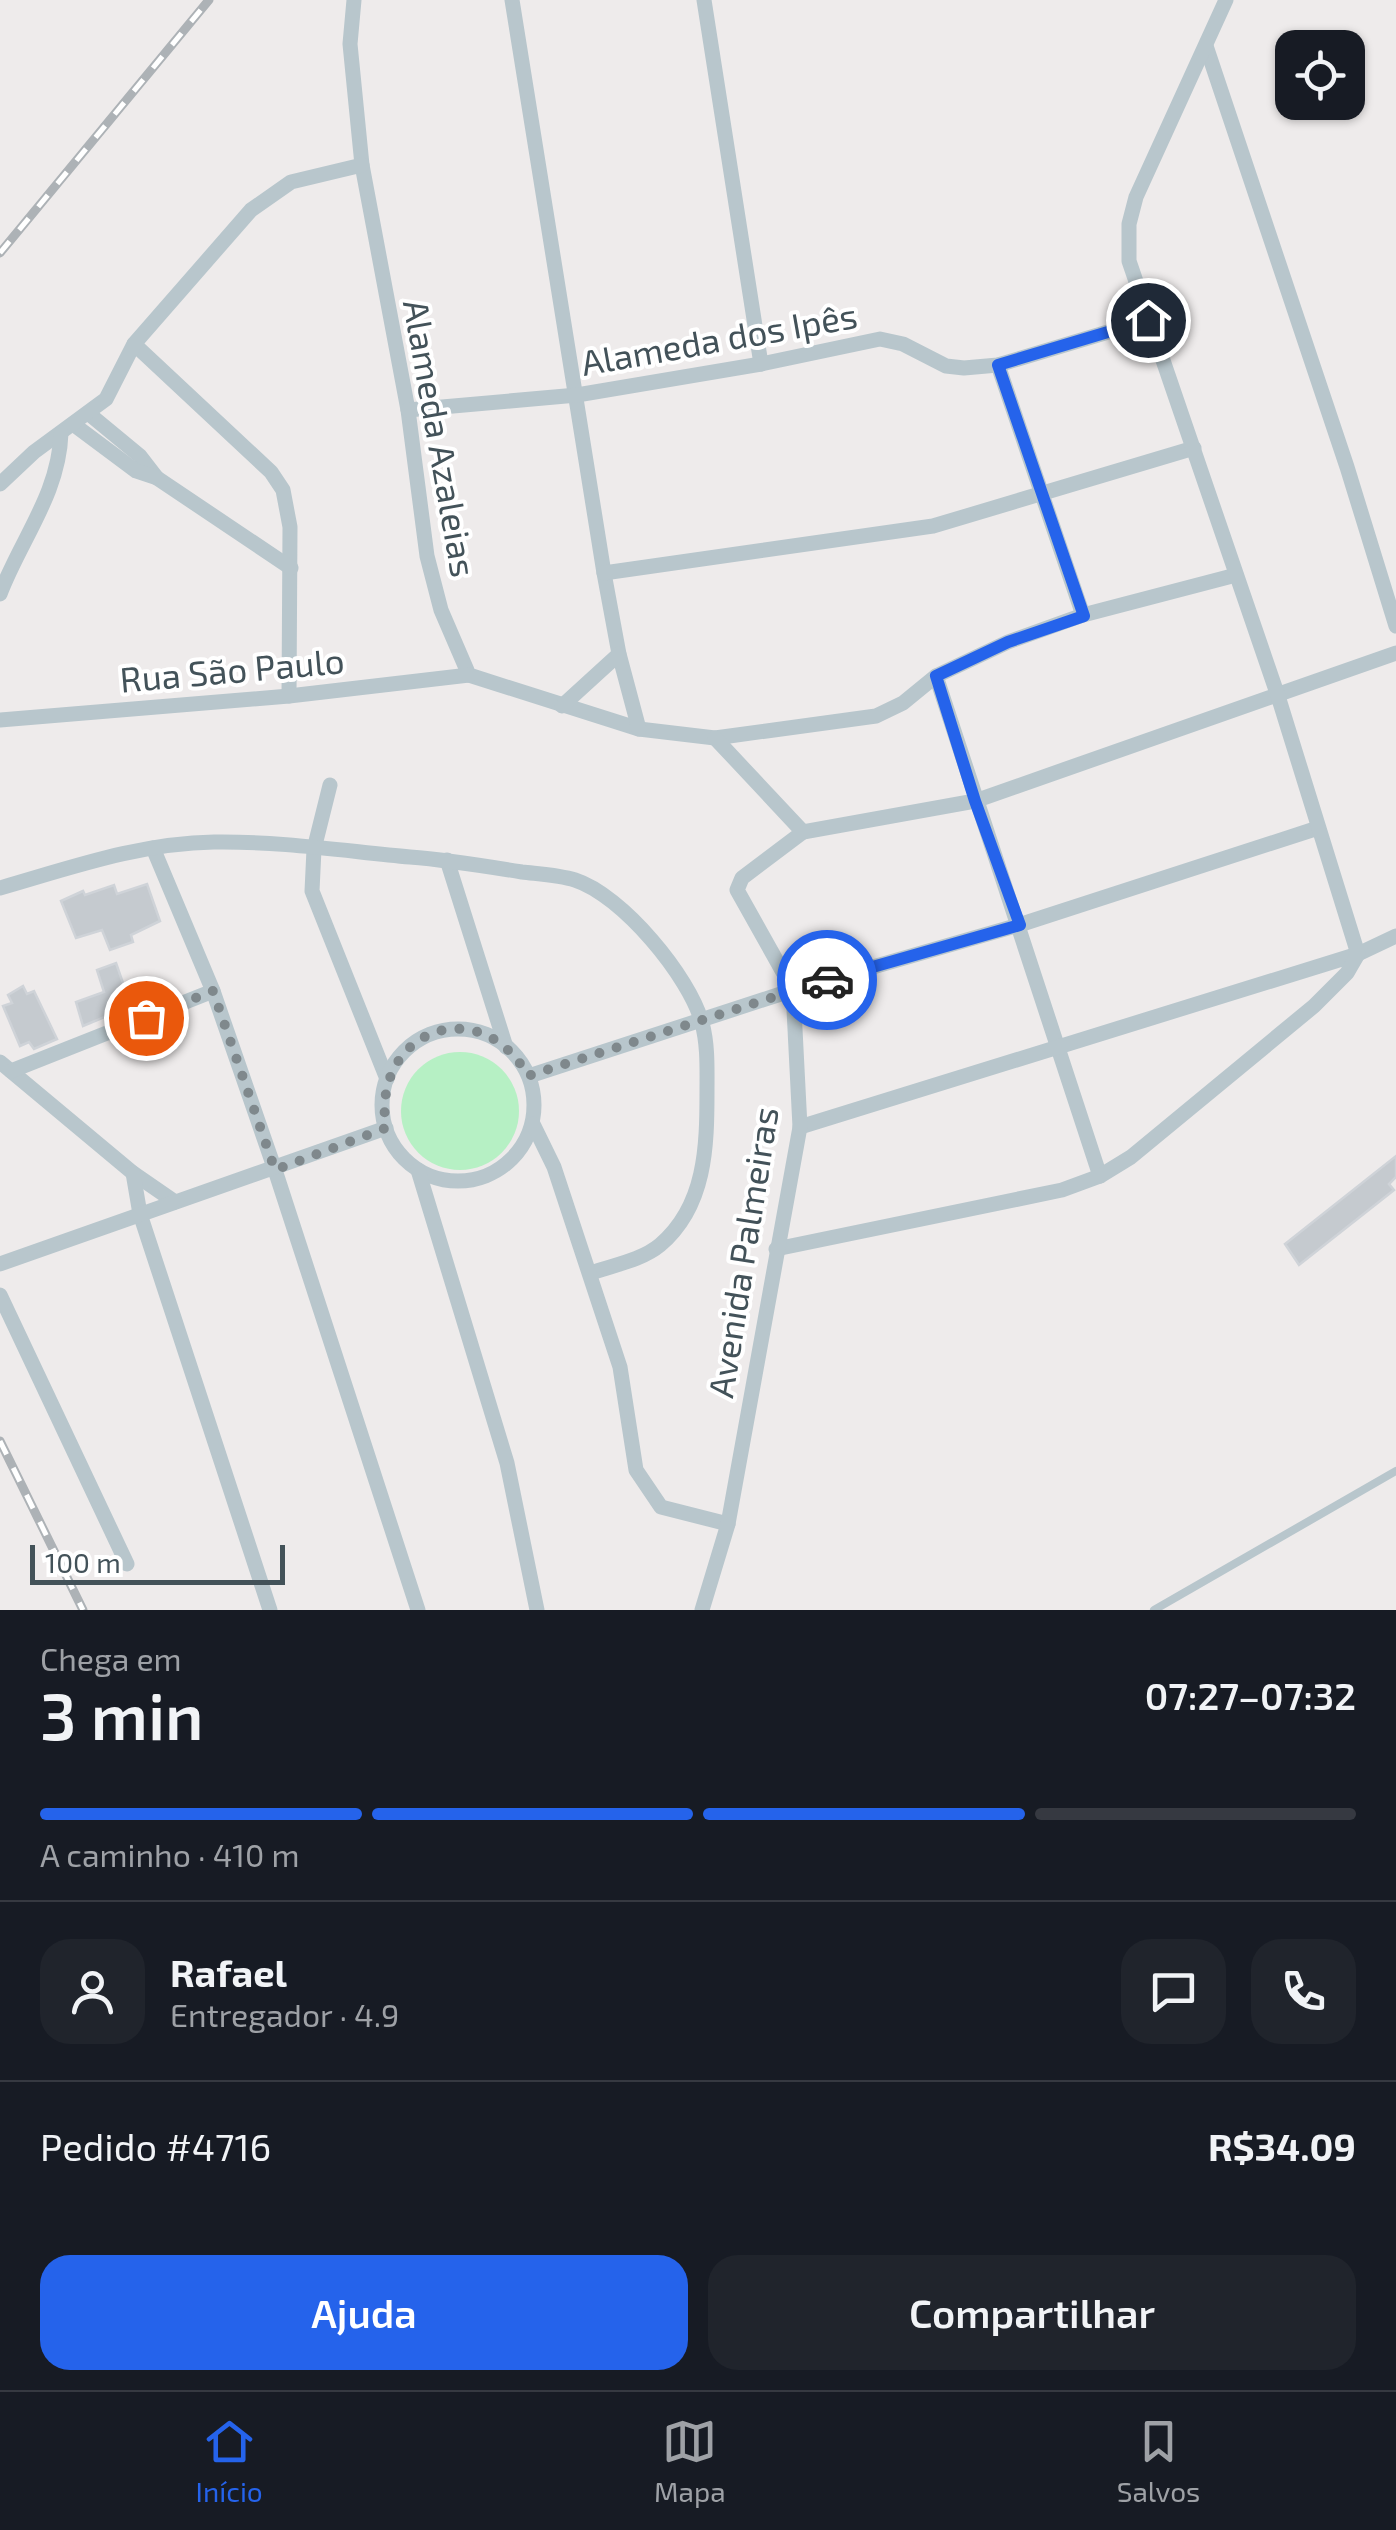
<!DOCTYPE html>
<html lang="pt">
<head>
<meta charset="utf-8">
<style>
	:root { --surface:#171b24; --page:#20242c; --text:#f1f3f6; --muted:#9ea1a6; --line:#363941; --accent:#2563eb }
	body { margin:0; font-family:"Exo 2",sans-serif; background:var(--page); color:var(--text); height:100vh; display:flex; flex-direction:column; font-size:38px; white-space:nowrap }
	* { box-sizing:border-box; margin:0 }
	p { font-size:32px; color:var(--muted) }
	.icon { flex:none; width:55px; height:55px; fill:none; stroke:currentColor; stroke-width:2; stroke-linecap:round; stroke-linejoin:round }
	.map { position:relative; height:1610px; overflow:hidden }
	.sheet { display:flex; flex-direction:column; background:var(--surface); flex:1 }
	.sheet>* { flex:none }
	.controls { position:absolute; left:1275px; top:30px; display:grid; gap:20px }
	.controls a { display:grid; place-items:center; width:90px; height:90px; border-radius:20px; background:var(--surface); box-shadow:0 2px 8px #0004; font-size:50px }
	.scale { position:absolute; left:30px; bottom:25px; width:255px; box-sizing:border-box; padding-left:10px; border:5px solid #435259; border-top:0; font-size:28px; line-height:35px; white-space:nowrap; color:#435259; -webkit-text-stroke:8px #fff; paint-order:stroke }
	.pin { position:absolute; display:grid; place-items:center; width:85px; height:85px; color:#fff; margin:-42px; border:5px solid #fff; border-radius:50%; box-shadow:0 2px 10px #0007 }
	.courier { position:absolute; display:grid; place-items:center; width:100px; height:100px; margin:-50px; border:8px solid #2563eb; border-radius:50%; background:#fff; color:#222; box-shadow:0 2px 12px #0007 }
	.summary em { font-style:normal; font-weight:600 }
	.summary div { display:flex; flex-direction:column-reverse }
	.summary { display:flex; align-items:center; justify-content:space-between; height:170px; padding:0 40px }
	h1 { font-size:65px; font-weight:600; line-height:75px }
	.bar { display:grid; grid-template-columns:repeat(4,1fr); gap:15px 10px; align-content:center; height:120px; padding:0 40px }
	.bar i { height:12px; border-radius:8px; background:var(--line) }
	.bar .selected { background:var(--accent) }
	.bar p { grid-column:span 4 }
	.line { display:flex; align-items:center; gap:25px; padding:0 40px; border-top:2px solid var(--line) }
	.line div { flex:1 }
	.round { display:grid; place-items:center; flex:none; width:105px; height:105px; border-radius:30px; background:var(--page) }
	.primary-button { display:flex; gap:20px; margin-top:auto; padding:20px 40px }
	.primary-button a { flex:1; height:115px; border-radius:30px; background:var(--accent); color:#fff; font-size:40px; font-weight:600; line-height:115px; text-align:center }
	.primary-button a+a { background:var(--page); color:var(--text) }
	.dock { display:flex; justify-content:space-around; align-items:center; height:140px; border-top:2px solid var(--line); background:var(--surface); font-size:28px; color:var(--muted) }
	.dock a { display:grid; justify-items:center; gap:5px }
	.dock .selected { color:var(--accent) }
	.map>svg:first-child { display:block }
</style>
</head>
<body>
<div class="map">
<svg width="1396" height="1610" viewBox="0 0 1396 1610">
	<rect width="100%" height="100%" fill="#eeebeb"/>
	<circle fill="#b6f0c4" cx="460" cy="1111" r="59"/>
	<g fill="#c5cacf" stroke="#cfd3d8" stroke-width="2.5">
		<polygon points="147,884 160,921 131,935 133,942 110,950 102,930 76,938 61,901 83,891 85,895 114,885 117,894"/>
		<polygon points="116,963 131,1006 83,1026 76,1002 104,992 97,970"/>
		<polygon points="23,986 27,994 34,991 57,1039 34,1049 29,1042 20,1046 3,1006 12,1003 8,995"/>
		<polygon points="1396,1156 1396,1177 1389,1184 1394,1190 1299,1265 1285,1244"/>
	</g>
	<g fill="none" stroke-linecap="round" stroke-linejoin="round">
		<polyline stroke="#b8c6cc" stroke-width="8" points="1154,1610 1396,1471"/>
		<g stroke="#b8c6cc" stroke-width="15">
			<polyline points="354,0 350,44 362,165 408,410 427,556 441,610 469,675 639,729 715,738 876,716 903,703 936,676 1008,642 1083,615 1236,575"/>
			<polyline points="512,0 604,573 619,654 639,729"/>
			<polyline points="704,0 761,364"/>
			<polyline points="1206,46 1347,467 1396,626"/>
			<polyline points="134,344 271,472 283,490 290,527 289,696"/>
			<polyline points="998,365 1083,615"/>
			<polyline points="408,410 577,395 761,364 880,339 903,344 946,366 964,368 998,365 1148,320"/>
			<polyline points="88,413 140,456 157,478"/>
			<polyline points="73,424 136,471 157,478 291,568"/>
			<polyline points="0,484 34,452 106,399 134,344 251,210 291,182 362,165"/>
			<polyline points="604,573 933,526 1194,448"/>
			<path d="M0,594C21,539 59,494 61,433"/>
			<polyline points="936,676 1100,1176"/>
			<polyline points="562,706 619,654"/>
			<polyline points="0,720 289,696 469,675"/>
			<polyline points="330,785 314,849 312,891 387,1079"/>
			<polyline points="803,832 975,801 1396,653"/>
			<polyline points="153,848 213,991 275,1170 418,1610"/>
			<polyline points="447,860 506,1047"/>
			<path d="M0,888C70,868 140,843 214,842C279,841 345,851 410,857C448,860 485,866 522,872C539,874 559,875 575,880C622,895 690,977 702,1023C708,1045 707,1069 707,1091C707,1146 706,1206 660,1245C642,1260 614,1265 591,1273"/>
			<circle cx="458" cy="1105" r="76"/>
			<polyline points="0,1062 133,1173 175,1202"/>
			<polyline points="11,1071 213,991"/>
			<polyline points="529,1076 793,990 1019,925 1318,828"/>
			<polyline points="533,1124 554,1167 620,1367 636,1470 661,1507 728,1524"/>
			<polyline points="800,1127 1358,954 1396,936"/>
			<polyline points="418,1170 507,1463 537,1610"/>
			<polyline points="133,1173 140,1214 270,1610"/>
			<polyline points="776,1249 1062,1190 1100,1176 1131,1157 1314,1006 1347,973 1358,954 1278,696 1129,261 1129,224 1136,197 1226,0"/>
			<polyline points="0,1264 386,1128"/>
			<polyline points="0,1295 127,1564"/>
			<polyline points="702,1610 728,1524 800,1127 793,990 737,890 742,878 803,832 715,738"/>
		</g>
		<g stroke="#adb2b6" stroke-width="9">
			<g id="rail">
				<polyline points="0,253 209,0"/>
				<polyline points="0,1441 83,1610"/>
			</g>
		</g>
		<use href="#rail" stroke="#fff" stroke-width="5" stroke-dasharray="15" stroke-linecap="butt"/>
	</g>
	<g fill="none" stroke-linecap="round" stroke-linejoin="round">
		<path stroke="#7f888c" stroke-width="10" stroke-dasharray="0 18" d="M146,1018L213,991L275,1170L386,1128C371,1030 480,990 528,1076L827,980"/>
		<polyline stroke="#2563eb" stroke-width="12" points="827,980 1020,925 975,801 936,676 1008,642 1084,616 998,365 1148,320"/>
	</g>
	<g text-anchor="middle" dominant-baseline="central" stroke-width="8" stroke-linejoin="round" paint-order="stroke">
		<g font-size="35" fill="#435259" stroke="#fff">
			<text transform="translate(719 338) rotate(-10)">Alameda dos Ipês</text>
			<text transform="translate(441 438) rotate(80)">Alameda Azaleias</text>
			<text transform="translate(232 669) rotate(-5)">Rua São Paulo</text>
			<text transform="translate(742 1252) rotate(-81)">Avenida Palmeiras</text>
		</g>
	</g>
</svg>
<div class="controls">
<a><svg class="icon" aria-label="locate" viewBox="0 0 24 24"><circle cx="12" cy="12" r="6"/><path d="M12 2v4M12 18v4M2 12h4M18 12h4"/></svg></a>
</div>
<div class="scale">100 m</div>
<div class="pin" style="left:146px;top:1018px;background:#ea580c"><svg class="icon" aria-label="bag" viewBox="0 0 24 24"><path d="M5 8h14l-1 12H6zM9 8a3 3 0 0 1 6 0"/></svg></div>
<div class="pin" style="left:1148px;top:320px;background:#1f2937"><svg class="icon" aria-label="home" viewBox="0 0 24 24"><path d="M3 11l9-7 9 7M6 9v11h12V9"/></svg></div>
<div class="courier" style="left:827px;top:980px"><svg class="icon" aria-label="car" viewBox="0 0 24 24"><path d="M5 17H2v-5l4-1 3-4h7l3 4 3 1v5h-3M9 17h6M6 11h13"/><circle cx="7" cy="17" r="2"/><circle cx="17" cy="17" r="2"/></svg></div>
</div>
<section class="sheet">
<div class="summary"><div><h1>3 min</h1><p>Chega em</p></div><em>07:27–07:32</em></div>
<div class="bar"><i class="selected"></i><i class="selected"></i><i class="selected"></i><i></i><p>A caminho · 410 m</p></div>
<div class="line" style="height:180px"><a class="round"><svg class="icon" aria-label="person" viewBox="0 0 24 24"><circle cx="12" cy="8" r="4"/><path d="M4 21q1-7 8-7t8 7"/></svg></a><div><b>Rafael</b><p>Entregador · 4.9</p></div><a class="round"><svg class="icon" aria-label="chat" viewBox="0 0 24 24"><path d="M4 5h16v11H9l-5 4z"/></svg></a><a class="round"><svg class="icon" aria-label="phone" viewBox="0 0 24 24"><path d="M5 4h4l2 5-3 2q2 4 5 5l2-3 5 2v4C11 20 4 13 5 4z"/></svg></a></div>
<div class="line" style="height:130px"><div>Pedido #4716</div><b>R$34.09</b></div>
<div class="primary-button"><a>Ajuda</a><a>Compartilhar</a></div>
</section>
<nav class="dock">
<a class="selected"><svg class="icon" aria-label="home" viewBox="0 0 24 24"><path d="M3 11l9-7 9 7M6 9v11h12V9"/></svg>Início</a>
<a><svg class="icon" aria-label="map" viewBox="0 0 24 24"><path d="M3 6l6-2 6 2 6-2v14l-6 2-6-2-6 2zM9 4v14M15 6v14"/></svg>Mapa</a>
<a><svg class="icon" aria-label="saved" viewBox="0 0 24 24"><path d="M7 4h10v16l-5-4-5 4z"/></svg>Salvos</a>
</nav>
</body>
</html>
